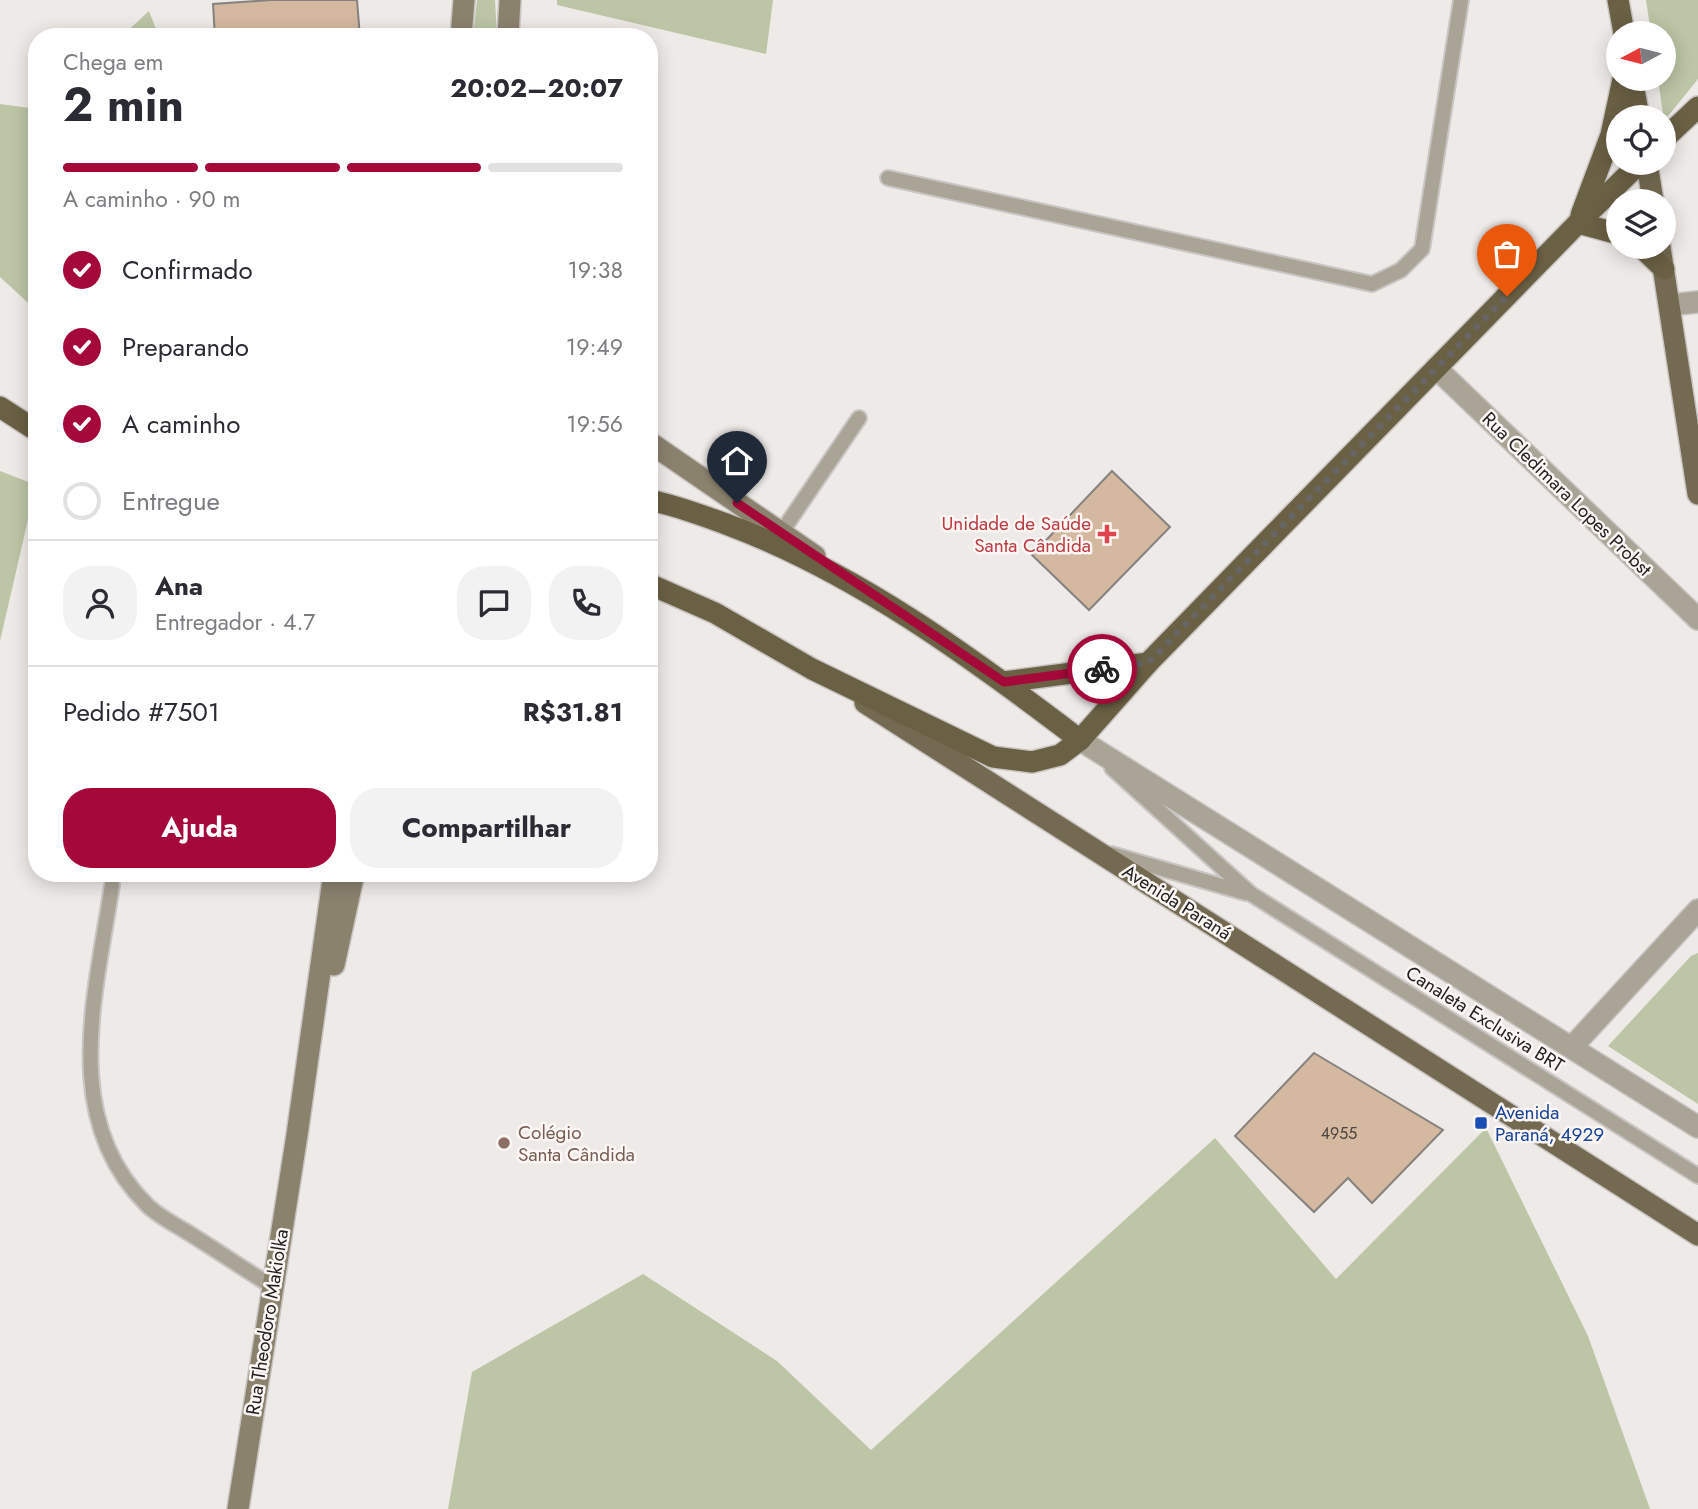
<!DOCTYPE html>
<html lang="pt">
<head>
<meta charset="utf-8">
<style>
	:root { --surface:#fff; --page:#f2f2f3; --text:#2b2b33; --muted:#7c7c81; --line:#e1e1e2; --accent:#a50939 }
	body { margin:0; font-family:Jost,sans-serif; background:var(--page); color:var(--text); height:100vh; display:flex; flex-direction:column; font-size:26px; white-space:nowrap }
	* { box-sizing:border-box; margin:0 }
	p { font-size:23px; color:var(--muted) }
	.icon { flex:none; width:38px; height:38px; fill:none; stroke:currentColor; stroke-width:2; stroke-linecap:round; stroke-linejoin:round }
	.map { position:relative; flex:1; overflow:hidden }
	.details { position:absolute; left:28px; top:28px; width:630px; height:854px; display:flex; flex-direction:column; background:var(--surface); border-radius:28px; box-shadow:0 4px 18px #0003 }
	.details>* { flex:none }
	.needle { width:46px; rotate:263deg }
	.fabs { position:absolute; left:1606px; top:21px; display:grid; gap:14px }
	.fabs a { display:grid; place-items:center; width:70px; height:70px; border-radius:50%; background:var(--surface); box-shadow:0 4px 18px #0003; font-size:35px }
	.pin { position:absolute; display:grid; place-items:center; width:60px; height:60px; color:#fff; margin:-72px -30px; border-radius:50% 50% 50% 0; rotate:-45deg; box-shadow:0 0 7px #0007 }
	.pin .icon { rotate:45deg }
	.courier { position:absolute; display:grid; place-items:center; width:70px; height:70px; margin:-35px; border:5px solid #a50939; border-radius:50%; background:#fff; color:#222; box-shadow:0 2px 9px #0007 }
	.overview em { font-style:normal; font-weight:700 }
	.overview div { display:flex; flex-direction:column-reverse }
	.overview { display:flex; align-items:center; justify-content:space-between; height:119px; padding:0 35px }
	h1 { font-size:46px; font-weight:700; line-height:52px }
	.bar { display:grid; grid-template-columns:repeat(4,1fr); gap:10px 7px; align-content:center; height:84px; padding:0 35px }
	.bar i { height:9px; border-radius:5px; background:var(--line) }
	.bar .current { background:var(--accent) }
	.bar p { grid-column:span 4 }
	.line { display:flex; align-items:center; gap:18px; padding:0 35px; border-top:2px solid var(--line) }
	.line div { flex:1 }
	.round { display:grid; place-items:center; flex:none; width:74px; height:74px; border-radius:28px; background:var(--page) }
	ol { padding:0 35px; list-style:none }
	li { display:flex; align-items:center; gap:21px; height:77px }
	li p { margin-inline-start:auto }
	li .icon { padding:7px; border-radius:50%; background:var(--accent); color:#fff; stroke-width:4 }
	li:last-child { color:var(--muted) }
	li i { width:38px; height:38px; border:4px solid var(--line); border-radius:50% }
	.action { display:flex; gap:14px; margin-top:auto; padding:14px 35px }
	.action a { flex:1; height:80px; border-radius:28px; background:var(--accent); color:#fff; font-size:28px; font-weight:700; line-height:80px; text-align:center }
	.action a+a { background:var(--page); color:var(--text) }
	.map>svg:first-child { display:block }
</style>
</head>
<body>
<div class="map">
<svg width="1698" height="1509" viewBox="0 0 1698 1509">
	<rect width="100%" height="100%" fill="#eeeae7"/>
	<g fill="#bcc5a5">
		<polygon points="477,0 495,0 497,37 473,37"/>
		<polygon points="557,0 773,0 766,54 557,5"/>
		<polygon points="1646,0 1698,0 1698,79 1664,121 1658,79 1664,79 1664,33 1651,33"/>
		<polygon points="149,11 159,37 121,37"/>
		<polygon points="0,104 37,109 37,311 0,277"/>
		<polygon points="0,471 36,485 0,641"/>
		<polygon points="1698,953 1698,1104 1608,1046 1691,956"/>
		<polygon points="1486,1128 1588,1336 1650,1509 448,1509 472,1372 643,1274 777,1361 871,1450 1215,1138 1336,1279"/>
	</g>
	<g fill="#d4b89f" stroke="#85827f" stroke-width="2">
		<polygon points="271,0 357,0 360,37 215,37 213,4"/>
		<polygon points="1112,471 1170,527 1089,610 1032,555"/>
		<polygon points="1314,1053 1443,1130 1372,1203 1348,1178 1314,1212 1235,1136"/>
	</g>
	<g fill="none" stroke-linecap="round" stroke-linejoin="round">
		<g stroke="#c9c5c3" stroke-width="18">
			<g id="service">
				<polyline points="888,178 1372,284 1401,270 1422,249 1461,0"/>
				<polyline points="781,533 859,418"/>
				<polyline points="1112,768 1251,894 1698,1176"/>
				<polyline points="1111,854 1246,893"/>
				<path d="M112,885C96,993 59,1118 147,1205C158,1216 174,1224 187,1232C216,1250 244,1269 273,1287"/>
			</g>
		</g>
		<g stroke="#c9c5c3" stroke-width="24">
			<g id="minor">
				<polyline points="1670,305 1698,302"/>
				<polyline points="1436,368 1698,619"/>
				<polyline points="1572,1047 1698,910"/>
			</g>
		</g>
		<g stroke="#c9c5c3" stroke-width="24">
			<polyline id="tertiary" points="1080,740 1698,1127"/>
		</g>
		<g stroke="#c9c5c3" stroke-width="24">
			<g id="secondary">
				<polyline points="461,37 464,0"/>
				<polyline points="508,37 510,0"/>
				<polyline points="649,442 815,556"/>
				<polyline points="334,965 354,873"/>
				<polyline points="238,1509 297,1135 334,873"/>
			</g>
		</g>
		<g stroke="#c9c5c3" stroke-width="24">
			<g id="primary">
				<polyline points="1647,163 1653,201"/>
				<polyline points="1660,247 1698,494"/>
				<polyline points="865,703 1698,1235"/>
			</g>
		</g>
		<g stroke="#c9c5c3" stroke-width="24">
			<g id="trunk">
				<polyline points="1618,0 1624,33"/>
				<polyline points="1632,79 1639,117"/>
				<polyline points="1664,139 1698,107"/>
				<polyline points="1581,215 1611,135 1623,79"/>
				<polyline points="1578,223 1619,234"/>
				<polyline points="1641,247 1664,269"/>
				<polyline points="0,407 37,431"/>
				<path d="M649,500C675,505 701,515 726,524C855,572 971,657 1080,740"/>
				<polyline points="649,584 715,613 812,669 993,757 1032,762 1060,755 1080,740 1148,663 1578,223 1640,163"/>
				<polyline points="1004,682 1148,663"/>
			</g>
		</g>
		<use href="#service" stroke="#aaa496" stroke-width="14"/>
		<use href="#minor" stroke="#aaa496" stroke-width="21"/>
		<use href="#tertiary" stroke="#aaa496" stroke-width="21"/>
		<use href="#secondary" stroke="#8b826e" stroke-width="21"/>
		<use href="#primary" stroke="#746a51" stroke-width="21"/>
		<use href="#trunk" stroke="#6a6044" stroke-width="21"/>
	</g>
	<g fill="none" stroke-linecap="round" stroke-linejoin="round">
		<polyline stroke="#686664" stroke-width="7" stroke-dasharray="0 12.6" points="1102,669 1148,663 1507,296"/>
		<polyline stroke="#a50939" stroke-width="9" points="737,503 1004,682 1102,669"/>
	</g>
	<path fill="#e0444e" stroke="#fcf7f4" stroke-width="2.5" d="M1103.5 523.5h7v7h7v7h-7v7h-7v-7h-7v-7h7z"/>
	<rect fill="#1a4fb4" stroke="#fcf7f4" stroke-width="2.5" x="1474" y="1116" width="14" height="14" rx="3.5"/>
	<circle fill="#8d6e63" stroke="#fcf7f4" stroke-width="2.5" cx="504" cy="1143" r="7"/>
	<g text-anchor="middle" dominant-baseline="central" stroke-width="5" stroke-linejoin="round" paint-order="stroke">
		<g font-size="16" fill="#4d453e">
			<text x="1339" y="1133">4955</text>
		</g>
		<g font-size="19" fill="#201f1e" stroke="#fcf7f4">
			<text transform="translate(1567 494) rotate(44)">Rua Cledimara Lopes Probst</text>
			<text transform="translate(1177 902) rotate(32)">Avenida Paraná</text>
			<text transform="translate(1485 1019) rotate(32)">Canaleta Exclusiva BRT</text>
			<text transform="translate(267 1322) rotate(-81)">Rua Theodoro Makiolka</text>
		</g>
		<g font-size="19" fill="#be3a42" stroke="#fcf7f4" text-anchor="end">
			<text x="1091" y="523">Unidade de Saúde<tspan x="1091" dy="22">Santa Cândida</tspan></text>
		</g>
		<g font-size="19" fill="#164399" stroke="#fcf7f4" text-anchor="start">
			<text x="1495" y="1112">Avenida<tspan x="1495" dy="22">Paraná, 4929</tspan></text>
		</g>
		<g font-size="19" fill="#785e54" stroke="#fcf7f4" text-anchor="start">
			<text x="518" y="1132">Colégio<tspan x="518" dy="22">Santa Cândida</tspan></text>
		</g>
	</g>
</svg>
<div class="fabs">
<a><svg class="needle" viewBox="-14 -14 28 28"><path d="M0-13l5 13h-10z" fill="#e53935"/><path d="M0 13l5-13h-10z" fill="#7c7c81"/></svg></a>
<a><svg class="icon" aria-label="locate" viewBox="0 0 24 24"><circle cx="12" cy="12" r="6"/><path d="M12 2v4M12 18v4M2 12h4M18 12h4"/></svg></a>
<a><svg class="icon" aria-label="layers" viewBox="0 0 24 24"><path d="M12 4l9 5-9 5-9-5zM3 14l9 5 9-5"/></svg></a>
</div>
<div class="pin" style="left:1507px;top:296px;background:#ea580c"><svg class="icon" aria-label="bag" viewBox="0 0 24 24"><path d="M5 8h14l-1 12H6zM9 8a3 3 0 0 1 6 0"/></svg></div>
<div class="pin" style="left:737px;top:503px;background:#1f2937"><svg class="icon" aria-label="home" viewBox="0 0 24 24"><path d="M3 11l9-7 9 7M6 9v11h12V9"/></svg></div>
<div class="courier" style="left:1102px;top:669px"><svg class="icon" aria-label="bike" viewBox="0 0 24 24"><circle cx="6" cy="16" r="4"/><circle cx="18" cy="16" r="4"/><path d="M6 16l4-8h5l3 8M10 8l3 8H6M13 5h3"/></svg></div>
<section class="details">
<div class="overview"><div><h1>2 min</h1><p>Chega em</p></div><em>20:02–20:07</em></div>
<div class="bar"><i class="current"></i><i class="current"></i><i class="current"></i><i></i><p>A caminho · 90 m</p></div>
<ol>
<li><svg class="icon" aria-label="check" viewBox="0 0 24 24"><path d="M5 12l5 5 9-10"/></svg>Confirmado<p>19:38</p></li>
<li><svg class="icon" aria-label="check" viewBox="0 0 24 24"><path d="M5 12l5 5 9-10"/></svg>Preparando<p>19:49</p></li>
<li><svg class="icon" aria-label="check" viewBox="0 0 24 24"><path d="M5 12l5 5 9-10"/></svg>A caminho<p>19:56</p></li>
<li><i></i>Entregue</li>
</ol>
<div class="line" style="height:126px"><a class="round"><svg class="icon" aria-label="person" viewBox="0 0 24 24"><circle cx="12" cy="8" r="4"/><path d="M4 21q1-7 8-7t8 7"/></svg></a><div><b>Ana</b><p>Entregador · 4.7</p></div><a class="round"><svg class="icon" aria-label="chat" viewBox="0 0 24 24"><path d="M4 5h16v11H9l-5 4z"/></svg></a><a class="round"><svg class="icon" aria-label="phone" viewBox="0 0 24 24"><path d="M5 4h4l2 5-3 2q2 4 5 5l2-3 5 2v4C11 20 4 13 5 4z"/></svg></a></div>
<div class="line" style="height:91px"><div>Pedido #7501</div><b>R$31.81</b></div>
<div class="action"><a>Ajuda</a><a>Compartilhar</a></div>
</section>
</div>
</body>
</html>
